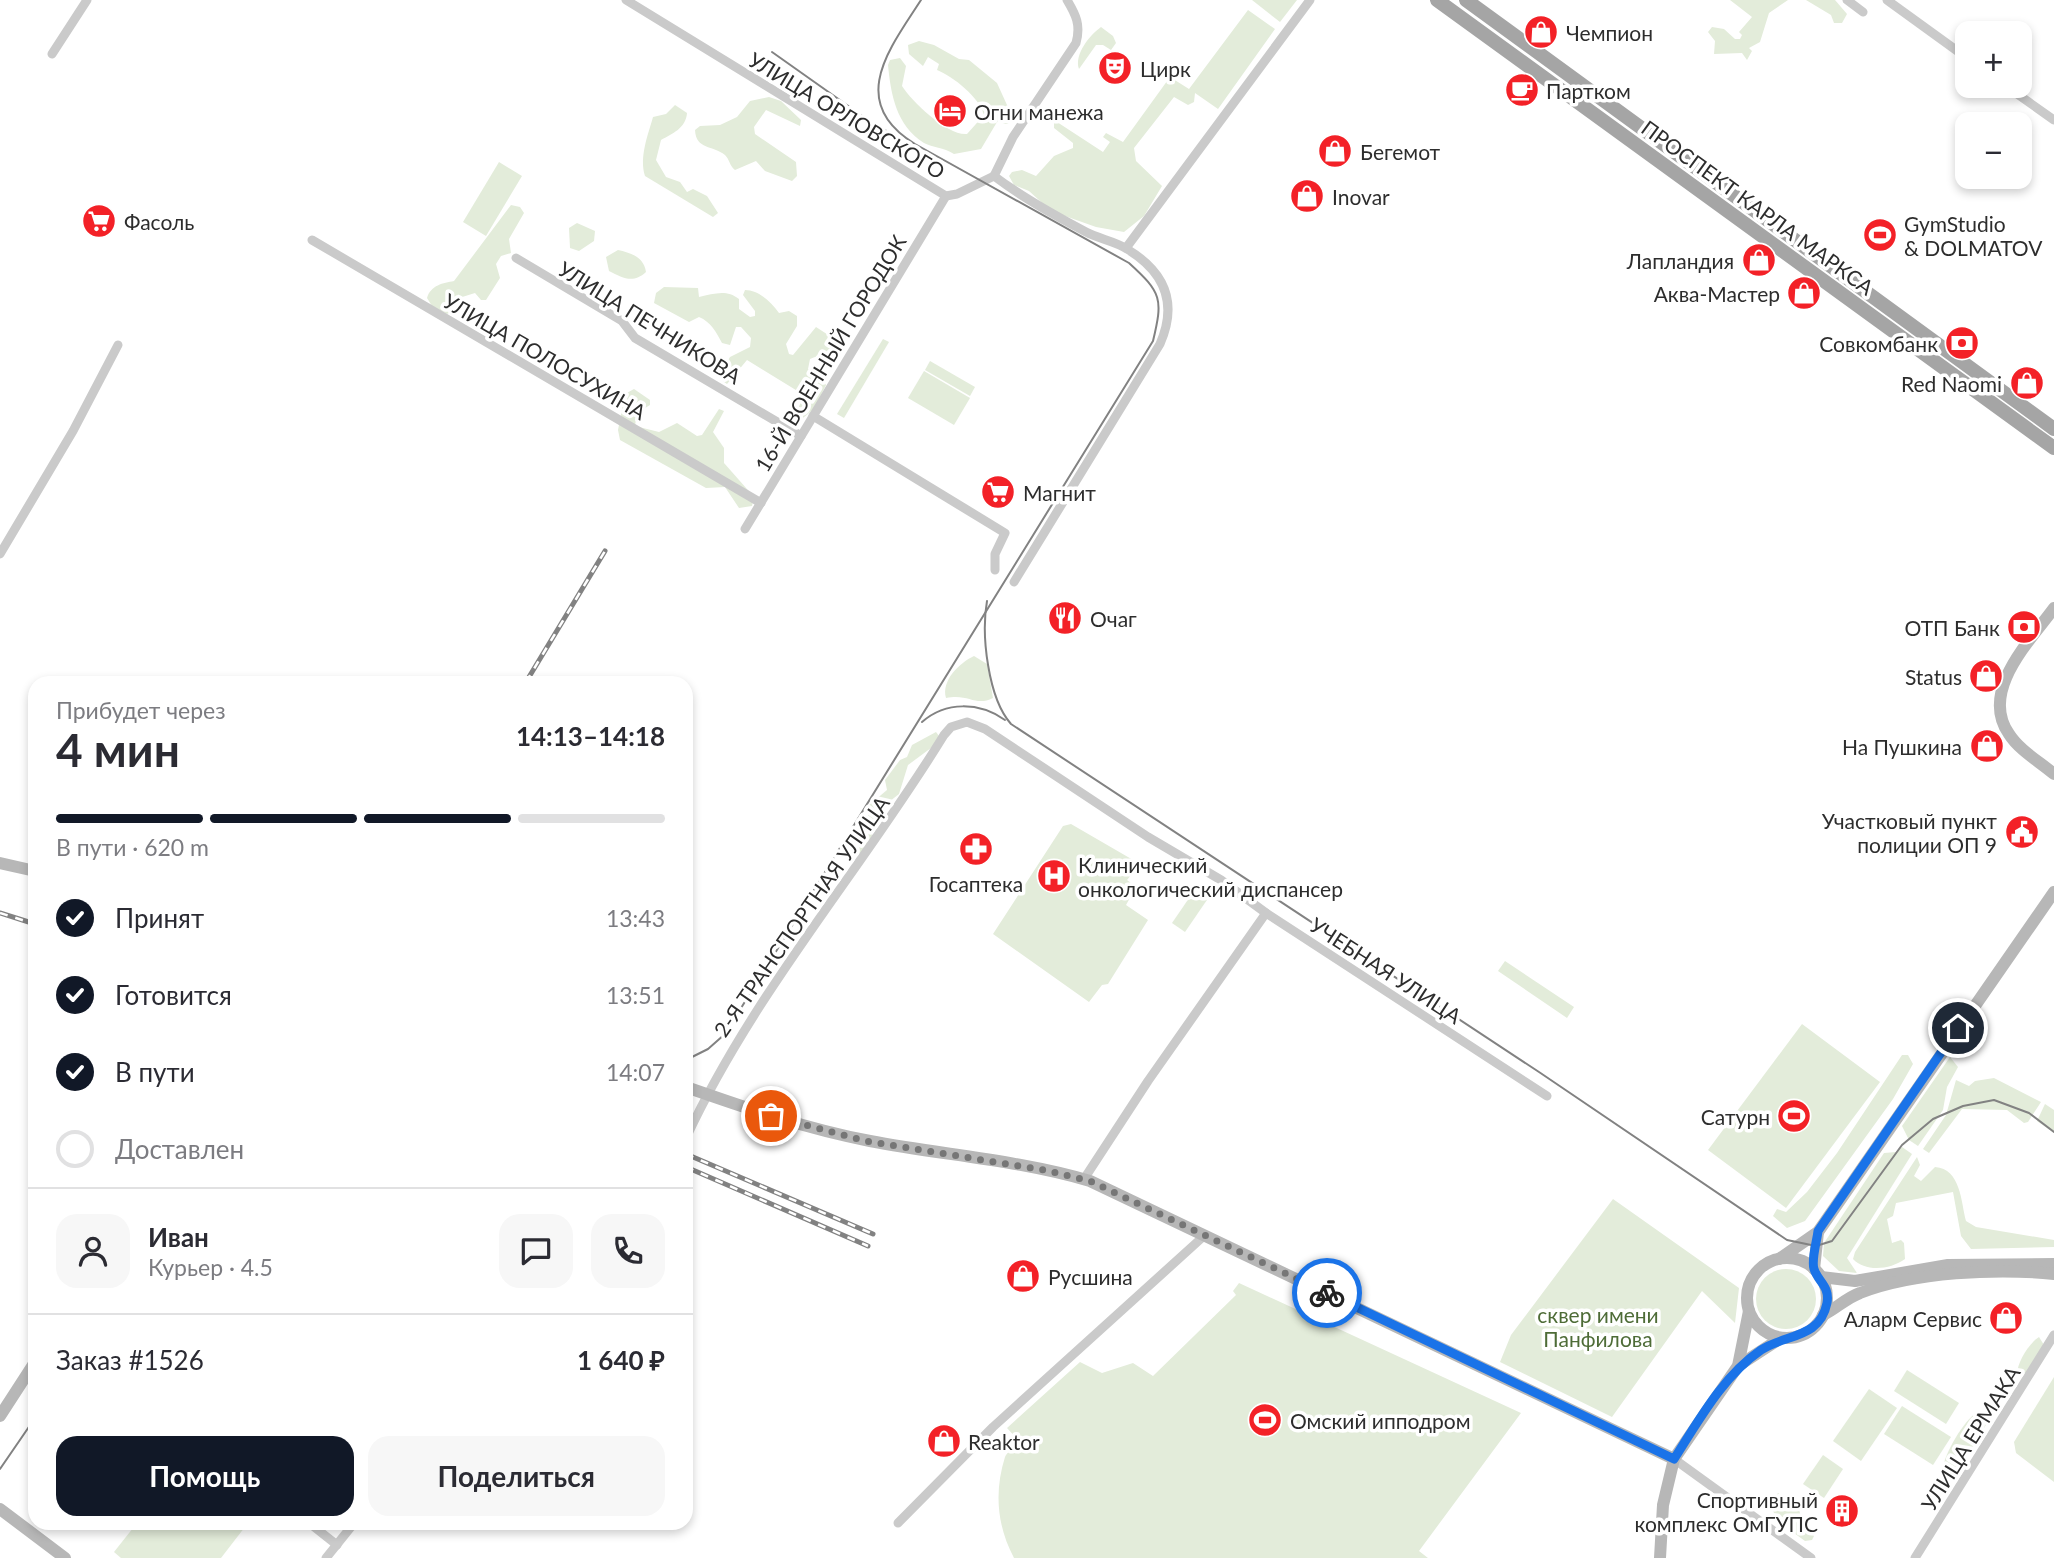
<!DOCTYPE html>
<html lang="ru">
<head>
<meta charset="utf-8">
<style>
	:root { --surface:#fff; --page:#f7f7f7; --text:#2b2b33; --muted:#7c7c81; --line:#e1e1e2; --accent:#111827 }
	body { margin:0; font-family:Lato,sans-serif; background:var(--page); color:var(--text); height:100vh; display:flex; flex-direction:column; font-size:26px; white-space:nowrap }
	* { box-sizing:border-box; margin:0 }
	p { font-size:23px; color:var(--muted) }
	.icon { flex:none; width:38px; height:38px; fill:none; stroke:currentColor; stroke-width:2; stroke-linecap:round; stroke-linejoin:round }
	.map { position:relative; flex:1; overflow:hidden }
	.panel { position:absolute; left:28px; top:676px; width:665px; height:854px; display:flex; flex-direction:column; background:var(--surface); border-radius:21px; box-shadow:0 4px 10px #0003 }
	.panel>* { flex:none }
	.fabs { position:absolute; left:1955px; top:21px; display:grid; gap:14px }
	.fabs a { display:grid; place-items:center; width:77px; height:77px; border-radius:14px; background:var(--surface); box-shadow:0 4px 10px #0003; font-size:35px }
	.pin { position:absolute; display:grid; place-items:center; width:60px; height:60px; color:#fff; margin:-30px; border:4px solid #fff; border-radius:50%; box-shadow:0 2px 7px #0007 }
	.courier { position:absolute; display:grid; place-items:center; width:70px; height:70px; margin:-35px; border:5px solid #1a73e8; border-radius:50%; background:#fff; color:#222; box-shadow:0 2px 9px #0007 }
	.summary em { font-style:normal; font-weight:700 }
	.summary div { display:flex; flex-direction:column-reverse }
	.summary { display:flex; align-items:center; justify-content:space-between; height:119px; padding:0 28px }
	h1 { font-size:46px; font-weight:700; line-height:52px }
	.bar { display:grid; grid-template-columns:repeat(4,1fr); gap:10px 7px; align-content:center; height:84px; padding:0 28px }
	.bar i { height:9px; border-radius:5px; background:var(--line) }
	.bar .active { background:var(--accent) }
	.bar p { grid-column:span 4 }
	.line { display:flex; align-items:center; gap:18px; padding:0 28px; border-top:2px solid var(--line) }
	.line div { flex:1 }
	.round { display:grid; place-items:center; flex:none; width:74px; height:74px; border-radius:21px; background:var(--page) }
	ol { padding:0 28px; list-style:none }
	li { display:flex; align-items:center; gap:21px; height:77px }
	li p { margin-inline-start:auto }
	li .icon { padding:7px; border-radius:50%; background:var(--accent); color:#fff; stroke-width:4 }
	li:last-child { color:var(--muted) }
	li i { width:38px; height:38px; border:4px solid var(--line); border-radius:50% }
	.primary-button { display:flex; gap:14px; margin-top:auto; padding:14px 28px }
	.primary-button a { flex:1; height:80px; border-radius:21px; background:var(--accent); color:#fff; font-size:28px; font-weight:700; line-height:80px; text-align:center }
	.primary-button a+a { background:var(--page); color:var(--text) }
	.map>svg:first-child { display:block }
</style>
</head>
<body>
<div class="map">
<svg width="2054" height="1558" viewBox="0 0 2054 1558">
	<rect width="100%" height="100%" fill="#fff"/>
	<g fill="#e3ecda">
		<polygon points="1252,0 1297,0 1280,22"/>
		<polygon points="1730,0 1788,0 1769,13 1760,42 1749,48 1752,51 1747,60 1742,53 1714,54 1715,41 1708,32 1712,27 1724,29 1735,39 1740,39 1742,35 1739,32 1752,17"/>
		<polygon points="1806,0 1835,0 1847,14 1842,23 1834,23 1831,15"/>
		<polygon points="1248,10 1275,29 1218,109 1195,93 1194,102 1188,105 1174,97 1134,148 1136,161 1162,186 1144,216 1124,232 1096,227 1051,211 1029,191 1014,185 1009,176 1012,172 1022,170 1036,176 1054,156 1073,148 1073,143 1054,128 1054,122 1057,122 1103,152 1110,142 1103,137 1106,133 1123,142 1170,77 1189,89"/>
		<path d="M1101,27L1113,36L1116,43L1111,50L1103,45H1096L1079,69C1074,54 1090,35 1101,27Z"/>
		<path d="M919,41L934,45L959,59L969,60L997,83L1012,116V121L1007,124L997,122L981,149L954,154C943,147 933,148 924,143C896,125 891,95 888,65L890,60L900,58L906,66L902,86C912,102 948,136 967,134L984,115C979,97 954,77 937,70L939,64L928,57L923,66L909,54L908,45Z"/>
		<path d="M769,97L781,101L801,120L800,126L766,110L754,127L755,134L796,162L797,176L792,181L765,171L756,161L735,170C729,165 730,160 725,155C713,145 696,150 695,130L700,126L720,125L737,117L750,101Z"/>
		<path d="M675,105L687,113C686,128 672,134 661,140L656,160L666,177L680,182L687,192L693,189L707,196L718,213L713,217L645,176C639,157 648,135 653,117L666,114Z"/>
		<polygon points="499,162 522,176 486,236 463,222"/>
		<path d="M511,205L520,207L524,213L509,239L511,253L501,256L496,264L500,278L486,300H481L475,293L459,298L451,312L447,314L432,306L427,298C431,285 443,283 454,281Z"/>
		<polygon points="577,223 595,231 594,241 579,251 570,248 569,228"/>
		<path d="M618,250C631,253 644,257 646,272C633,284 623,278 609,271L606,257Z"/>
		<path d="M664,287L698,288L699,297C714,294 726,289 739,299V309L750,317L755,316V311L743,295L745,290C759,290 771,302 779,313L789,311L797,316V326L786,344L789,354L793,355L816,327L839,342L838,349C828,355 820,354 810,359L808,369L821,376L826,385L814,409L798,422L794,418L804,395L747,360L727,384L720,379L719,375L730,357L750,347L751,338L741,327H736L730,345L722,343C716,332 711,322 699,317L689,322L654,303L656,293Z"/>
		<polygon points="883,339 889,342 844,418 837,414"/>
		<polygon points="930,361 975,387 970,396 925,370"/>
		<polygon points="924,371 970,398 954,425 908,398"/>
		<polygon points="634,389 650,400 650,405 637,413 635,426 659,432 677,423 697,436 702,435 719,409 724,411 713,432 724,448 724,463 754,497 752,506 739,508 725,487 706,488 620,440 618,430 625,394"/>
		<path d="M974,656L987,664L993,698C975,707 969,693 946,698C941,681 959,663 974,656Z"/>
		<polygon points="936,732 939,736 935,745 908,765 899,794 880,809 869,845 862,853 850,858 841,850 868,817 868,806 887,790 885,780 900,760 907,757 912,745"/>
		<polygon points="1071,824 1140,864 1127,880 1136,887 1126,905 1148,920 1108,984 1102,985 1089,1002 993,934 1063,826"/>
		<polygon points="1196,888 1209,897 1185,932 1172,923"/>
		<polygon points="1505,961 1574,1007 1567,1018 1498,971"/>
		<polygon points="1802,1024 1880,1082 1786,1208 1708,1150"/>
		<polygon points="1902,1055 1908,1055 1913,1064 1893,1099 1805,1221 1787,1228 1773,1216 1777,1209 1786,1212 1807,1192 1837,1153"/>
		<polygon points="1950,1057 1958,1067 1947,1087 1943,1110 1918,1146 1909,1140 1902,1126"/>
		<polygon points="1994,1078 2041,1102 2028,1122 2024,1123 2007,1110 1962,1109 1929,1153 1923,1149 1946,1115 1956,1080 1969,1086 1975,1081"/>
		<polygon points="2045,1104 2054,1110 2054,1133 2037,1121"/>
		<polygon points="1902,1147 1912,1154 1847,1258 1857,1273 1839,1271 1823,1256 1824,1243 1884,1153 1896,1152"/>
		<path d="M1917,1157L1920,1165L1914,1176L1921,1181L1935,1167C1961,1169 1961,1202 1966,1221L1976,1227L2054,1240V1247L1971,1249L1961,1236L1953,1192L1896,1203L1893,1216L1887,1219L1892,1243L1901,1240L1904,1243L1905,1259C1890,1270 1865,1272 1853,1259L1855,1252Z"/>
		<polygon points="1613,1199 1739,1288 1735,1323 1702,1291 1612,1417 1500,1362 1511,1335"/>
		<circle cx="1786" cy="1299" r="30"/>
		<path d="M1239,1283L1521,1413L1419,1551L1428,1558H1014C997,1526 994,1492 1005,1457C1007,1452 1015,1446 1019,1441L1007,1428L1080,1362L1102,1373L1133,1363L1153,1376L1236,1295L1233,1291Z"/>
		<path d="M2039,1337L2044,1345L2026,1375L2017,1376C2016,1364 2029,1343 2039,1337Z"/>
		<polygon points="1907,1370 1959,1403 1946,1424 1894,1391"/>
		<polygon points="2054,1377 2054,1482 2016,1453 2014,1442"/>
		<polygon points="1869,1389 1897,1408 1861,1461 1833,1441"/>
		<polygon points="1902,1406 1951,1437 1933,1465 1884,1434"/>
		<path d="M1978,1411L1990,1418L1954,1478L1942,1470C1946,1451 1962,1423 1978,1411Z"/>
		<polygon points="1823,1455 1843,1469 1824,1498 1803,1484"/>
		<polygon points="1778,1493 1797,1504 1804,1525 1814,1536 1812,1540 1805,1541 1783,1525 1784,1518 1774,1513 1770,1504"/>
		<polygon points="137,1523 137,1522 248,1523 221,1558 121,1558 114,1552"/>
	</g>
	<g fill="none" stroke-linecap="round" stroke-linejoin="round">
		<g stroke="#cacaca" stroke-width="9">
			<path d="M626,0L946,196L957,194L994,176C1023,198 1054,215 1086,232C1099,239 1115,241 1127,249C1165,272 1178,303 1160,344L1014,582"/>
			<polyline points="1847,0 1863,12"/>
			<polyline points="1887,0 1967,58"/>
			<polyline points="52,54 87,0"/>
			<polyline points="2006,86 2054,120"/>
			<path d="M994,176L1013,137L1076,43C1081,25 1076,15 1067,0"/>
			<polyline points="312,240 761,503"/>
			<polyline points="1126,248 1310,0"/>
			<polyline points="516,258 622,321 635,338 801,436"/>
			<polyline points="813,416 1005,533 995,554 995,570"/>
			<polyline points="745,529 946,196"/>
			<polyline points="0,554 73,431 118,345"/>
			<path d="M686,1138C754,992 860,872 944,735L951,727L967,722L985,729L1148,837L1221,880L1266,913L1547,1096"/>
			<polyline points="1084,1179 1148,1081 1266,913"/>
			<polyline points="1674,1459 1811,1558"/>
			<polyline points="308,1522 337,1545"/>
			<polyline points="898,1523 993,1427 1205,1235"/>
			<polyline points="326,1558 355,1522"/>
			<polyline points="1915,1558 2054,1335"/>
		</g>
		<g stroke="#b7b7b7" stroke-width="12">
			<path d="M2054,608C2030,641 1979,691 2009,734C2019,750 2040,762 2054,774"/>
			<polyline points="0,863 35,871"/>
			<path d="M686,1087C746,1108 807,1129 870,1141C943,1155 1019,1160 1090,1181L1674,1459"/>
			<circle cx="1787" cy="1298" r="40"/>
			<polyline points="1779,1259 1818,1232 2054,892"/>
			<polyline points="1814,1269 1818,1232"/>
			<polyline points="1821,1277 1855,1281 1948,1265 2054,1264"/>
			<path d="M1823,1315C1836,1309 1846,1298 1860,1293C1914,1272 1997,1268 2054,1274"/>
			<polyline points="1738,1366 1781,1338"/>
			<polyline points="0,1416 35,1362"/>
			<polyline points="0,1509 65,1558"/>
			<polyline points="1660,1558 1663,1505 1674,1459 1738,1366 1749,1311"/>
		</g>
		<g stroke="#a5a5a5" stroke-width="14">
			<polyline points="1437,0 2054,448"/>
			<polyline points="1466,0 2054,429"/>
		</g>
		<g stroke="#828282" stroke-width="2">
			<polyline points="772,52 878,127 899,137"/>
			<path d="M987,601C981,635 988,698 1011,724L1539,1072L1787,1240L1816,1246L1832,1241L1902,1145L1933,1119L1963,1106L1994,1100L2029,1113L2054,1132"/>
			<path d="M922,722C946,701 979,702 1005,720"/>
			<path d="M686,1060L708,1049L725,1034L1153,341C1163,299 1162,293 1129,263L915,144C846,102 890,48 921,0"/>
			<polyline points="0,1469 35,1418"/>
		</g>
		<g stroke="#828282" stroke-width="5">
			<g id="rail">
				<polyline points="526,682 605,551"/>
				<polyline points="0,913 35,924"/>
				<polyline points="686,1154 873,1234"/>
				<polyline points="686,1167 868,1246"/>
			</g>
		</g>
		<use href="#rail" stroke="#fff" stroke-width="2.5" stroke-dasharray="8" stroke-linecap="butt"/>
	</g>
	<g fill="none" stroke-linecap="round" stroke-linejoin="round">
		<polyline stroke="#767676" stroke-width="7" stroke-dasharray="0 12.6" points="771,1116 866,1141 1044,1170 1090,1181 1327,1293"/>
		<path stroke="#1a73e8" stroke-width="9" d="M1327,1293L1674,1459C1699,1420 1723,1376 1761,1350C1785,1334 1820,1339 1827,1303C1830,1286 1818,1282 1814,1269C1811,1260 1817,1241 1818,1231L1958,1028"/>
	</g>
	<defs>
		<g id="shop-disc" transform="scale(1.75)"><circle r="9.5" fill="#f32127" stroke="#fff"/><path d="M-5-2.5h2.3a2.7 3.5 0 0 1 5.4 0H5L5.5 6h-11ZM-1.5-2.5h3a1.5 2.3 0 0 0-3 0Z" fill="#fff"/></g>
		<g id="theatre-disc" transform="scale(1.75)"><circle r="9.5" fill="#f32127" stroke="#fff"/><path d="M-5-5.5Q0-4 5-5.5V0Q5 5 0 6Q-5 5-5 0ZM-3.3-2.5H-1v1.5H-3.3ZM1-2.5H3.3v1.5H1ZM-2.8 1Q0 5.5 2.8 1Z" fill="#fff"/></g>
		<g id="cafe-disc" transform="scale(1.75)"><circle r="9.5" fill="#f32127" stroke="#fff"/><path d="M-5.5-4.5H6V0H3Q3 3.5 0 3.5H-2.5Q-5.5 3.5-5.5 0ZM3-3.2v2h1.7v-2ZM-6 4.5H4V6H-6Z" fill="#fff"/></g>
		<g id="hotel-disc" transform="scale(1.75)"><circle r="9.5" fill="#f32127" stroke="#fff"/><path d="M-6-4.5h1.5V1H6V5H4.5V3h-9V5H-6ZM-4 0a1.8 1.8 0 1 1 3.6 0ZM.5 0V-2.5h3Q6-2.5 6 0Z" fill="#fff"/></g>
		<g id="supermarket-disc" transform="scale(1.75)"><circle r="9.5" fill="#f32127" stroke="#fff"/><path d="M-6-5.5h2.5l.6 2H6L4.5 2H-2.5L-4.4-4H-6ZM-1.5 3.2a1.3 1.3 0 1 0 .1 0ZM3 3.2a1.3 1.3 0 1 0 .1 0Z" fill="#fff"/></g>
		<g id="stadium-disc" transform="scale(1.75)"><circle r="9.5" fill="#f32127" stroke="#fff"/><path d="M0-5a6.5 5 0 1 0 0 10a6.5 5 0 1 0 0-10ZM-3.5-1.8h7v3.6h-7Z" fill="#fff"/></g>
		<g id="bank-disc" transform="scale(1.75)"><circle r="9.5" fill="#f32127" stroke="#fff"/><path d="M-6-4H6V4H-6ZM0-2.3a2.3 2.3 0 1 0 0 4.6a2.3 2.3 0 1 0 0-4.6Z" fill="#fff"/></g>
		<g id="restaurant-disc" transform="scale(1.75)"><circle r="9.5" fill="#f32127" stroke="#fff"/><path d="M-5-6h1v4h1v-4h1v4h1v-4h1v5L-1.5 .5V6h-2V.5L-5-1ZM5-6V6H3V1.5H1.5Q1.5-4 5-6Z" fill="#fff"/></g>
		<g id="civic-disc" transform="scale(1.75)"><circle r="9.5" fill="#f32127" stroke="#fff"/><path d="M-.6-6.5H3V-4.5H.6V-3L4-1V1h2V6H-6V1h2V-1L-.6-3ZM-1.2 2.5V6h2.4V2.5Z" fill="#fff"/></g>
		<g id="pharmacy-disc" transform="scale(1.75)"><circle r="9.5" fill="#f32127" stroke="#fff"/><path d="M-2-6h4v4h4v4h-4v4h-4v-4h-4v-4h4Z" fill="#fff"/></g>
		<g id="hospital-disc" transform="scale(1.75)"><circle r="9.5" fill="#f32127" stroke="#fff"/><path d="M-5-5h3v3.5h4V-5h3V5h-3V1.5h-4V5h-3Z" fill="#fff"/></g>
		<g id="building-disc" transform="scale(1.75)"><circle r="9.5" fill="#f32127" stroke="#fff"/><path d="M-4-6H4V6H1V3H-1V6H-4ZM-2.5-4.3h1.7v1.8h-1.7ZM.8-4.3h1.7v1.8H.8ZM-2.5-1h1.7V.8h-1.7ZM.8-1h1.7V.8H.8Z" fill="#fff"/></g>
	</defs>
	<g fill-rule="evenodd">
		<use href="#shop-disc" x="1541" y="32"/>
		<use href="#theatre-disc" x="1115" y="68"/>
		<use href="#cafe-disc" x="1522" y="90"/>
		<use href="#hotel-disc" x="950" y="111"/>
		<use href="#shop-disc" x="1335" y="151"/>
		<use href="#shop-disc" x="1307" y="196"/>
		<use href="#supermarket-disc" x="99" y="221"/>
		<use href="#stadium-disc" x="1880" y="235"/>
		<use href="#shop-disc" x="1759" y="260"/>
		<use href="#shop-disc" x="1804" y="293"/>
		<use href="#bank-disc" x="1962" y="343"/>
		<use href="#shop-disc" x="2027" y="383"/>
		<use href="#supermarket-disc" x="998" y="492"/>
		<use href="#restaurant-disc" x="1065" y="618"/>
		<use href="#bank-disc" x="2024" y="627"/>
		<use href="#shop-disc" x="1986" y="676"/>
		<use href="#shop-disc" x="1987" y="746"/>
		<use href="#civic-disc" x="2022" y="832"/>
		<use href="#pharmacy-disc" x="976" y="849"/>
		<use href="#hospital-disc" x="1054" y="876"/>
		<use href="#stadium-disc" x="1794" y="1116"/>
		<use href="#shop-disc" x="1023" y="1276"/>
		<use href="#shop-disc" x="2006" y="1318"/>
		<use href="#stadium-disc" x="1265" y="1420"/>
		<use href="#shop-disc" x="944" y="1441"/>
		<use href="#building-disc" x="1842" y="1511"/>
	</g>
	<g text-anchor="middle" dominant-baseline="central" stroke-width="7" stroke-linejoin="round" paint-order="stroke">
		<g font-size="21" fill="#2d2d2d" stroke="#fff" text-anchor="start">
			<text x="1566" y="32">Чемпион</text>
			<text x="1140" y="68">Цирк</text>
			<text x="1546" y="90">Партком</text>
			<text x="974" y="111">Огни манежа</text>
			<text x="1360" y="151">Бегемот</text>
			<text x="1332" y="196">Inovar</text>
			<text x="124" y="221">Фасоль</text>
			<text x="1904" y="223">GymStudio<tspan x="1904" dy="24">&amp; DOLMATOV</tspan></text>
			<text x="1734" y="260" text-anchor="end">Лапландия</text>
			<text x="1780" y="293" text-anchor="end">Аква-Мастер</text>
			<text x="1938" y="343" text-anchor="end">Совкомбанк</text>
			<text x="2002" y="383" text-anchor="end">Red Naomi</text>
			<text x="1023" y="492">Магнит</text>
			<text x="1090" y="618">Очаг</text>
			<text x="2000" y="627" text-anchor="end">ОТП Банк</text>
			<text x="1962" y="676" text-anchor="end">Status</text>
			<text x="1962" y="746" text-anchor="end">На Пушкина</text>
			<text x="1997" y="820" text-anchor="end">Участковый пункт<tspan x="1997" dy="24">полиции ОП 9</tspan></text>
			<text x="1078" y="864">Клинический<tspan x="1078" dy="24">онкологический диспансер</tspan></text>
			<text x="976" y="883" text-anchor="middle">Госаптека</text>
			<text x="1770" y="1116" text-anchor="end">Сатурн</text>
			<text x="1048" y="1276">Русшина</text>
			<text x="1982" y="1318" text-anchor="end">Аларм Сервис</text>
			<text x="1290" y="1420">Омский ипподром</text>
			<text x="968" y="1441">Reaktor</text>
			<text x="1818" y="1499" text-anchor="end">Спортивный<tspan x="1818" dy="24">комплекс ОмГУПС</tspan></text>
		</g>
		<g font-size="21" fill="#2d2d2d" stroke="#fff">
			<text transform="translate(847 115) rotate(31)">УЛИЦА ОРЛОВСКОГО</text>
			<text transform="translate(1758 207) rotate(36)">ПРОСПЕКТ КАРЛА МАРКСА</text>
			<text transform="translate(650 322) rotate(32)">УЛИЦА ПЕЧНИКОВА</text>
			<text transform="translate(830 353) rotate(-59)">16-Й ВОЕННЫЙ ГОРОДОК</text>
			<text transform="translate(545 356) rotate(30)">УЛИЦА ПОЛОСУХИНА</text>
			<text transform="translate(801 916) rotate(-55)">2-Я ТРАНСПОРТНАЯ УЛИЦА</text>
			<text transform="translate(1386 970) rotate(33)">УЧЕБНАЯ УЛИЦА</text>
			<text transform="translate(1970 1438) rotate(-58)">УЛИЦА ЕРМАКА</text>
		</g>
		<g font-size="21" fill="#4e6c37" stroke="#fff">
			<text x="1598" y="1314">сквер имени<tspan x="1598" dy="24">Панфилова</tspan></text>
		</g>
	</g>
</svg>
<div class="fabs">
<a>+</a>
<a>−</a>
</div>
<div class="pin" style="left:771px;top:1116px;background:#ea580c"><svg class="icon" aria-label="bag" viewBox="0 0 24 24"><path d="M5 8h14l-1 12H6zM9 8a3 3 0 0 1 6 0"/></svg></div>
<div class="pin" style="left:1958px;top:1028px;background:#1f2937"><svg class="icon" aria-label="home" viewBox="0 0 24 24"><path d="M3 11l9-7 9 7M6 9v11h12V9"/></svg></div>
<div class="courier" style="left:1327px;top:1293px"><svg class="icon" aria-label="bike" viewBox="0 0 24 24"><circle cx="6" cy="16" r="4"/><circle cx="18" cy="16" r="4"/><path d="M6 16l4-8h5l3 8M10 8l3 8H6M13 5h3"/></svg></div>
<section class="panel">
<div class="summary"><div><h1>4 мин</h1><p>Прибудет через</p></div><em>14:13–14:18</em></div>
<div class="bar"><i class="active"></i><i class="active"></i><i class="active"></i><i></i><p>В пути · 620 m</p></div>
<ol>
<li><svg class="icon" aria-label="check" viewBox="0 0 24 24"><path d="M5 12l5 5 9-10"/></svg>Принят<p>13:43</p></li>
<li><svg class="icon" aria-label="check" viewBox="0 0 24 24"><path d="M5 12l5 5 9-10"/></svg>Готовится<p>13:51</p></li>
<li><svg class="icon" aria-label="check" viewBox="0 0 24 24"><path d="M5 12l5 5 9-10"/></svg>В пути<p>14:07</p></li>
<li><i></i>Доставлен</li>
</ol>
<div class="line" style="height:126px"><a class="round"><svg class="icon" aria-label="person" viewBox="0 0 24 24"><circle cx="12" cy="8" r="4"/><path d="M4 21q1-7 8-7t8 7"/></svg></a><div><b>Иван</b><p>Курьер · 4.5</p></div><a class="round"><svg class="icon" aria-label="chat" viewBox="0 0 24 24"><path d="M4 5h16v11H9l-5 4z"/></svg></a><a class="round"><svg class="icon" aria-label="phone" viewBox="0 0 24 24"><path d="M5 4h4l2 5-3 2q2 4 5 5l2-3 5 2v4C11 20 4 13 5 4z"/></svg></a></div>
<div class="line" style="height:91px"><div>Заказ #1526</div><b>1 640 ₽</b></div>
<div class="primary-button"><a>Помощь</a><a>Поделиться</a></div>
</section>
</div>
</body>
</html>
